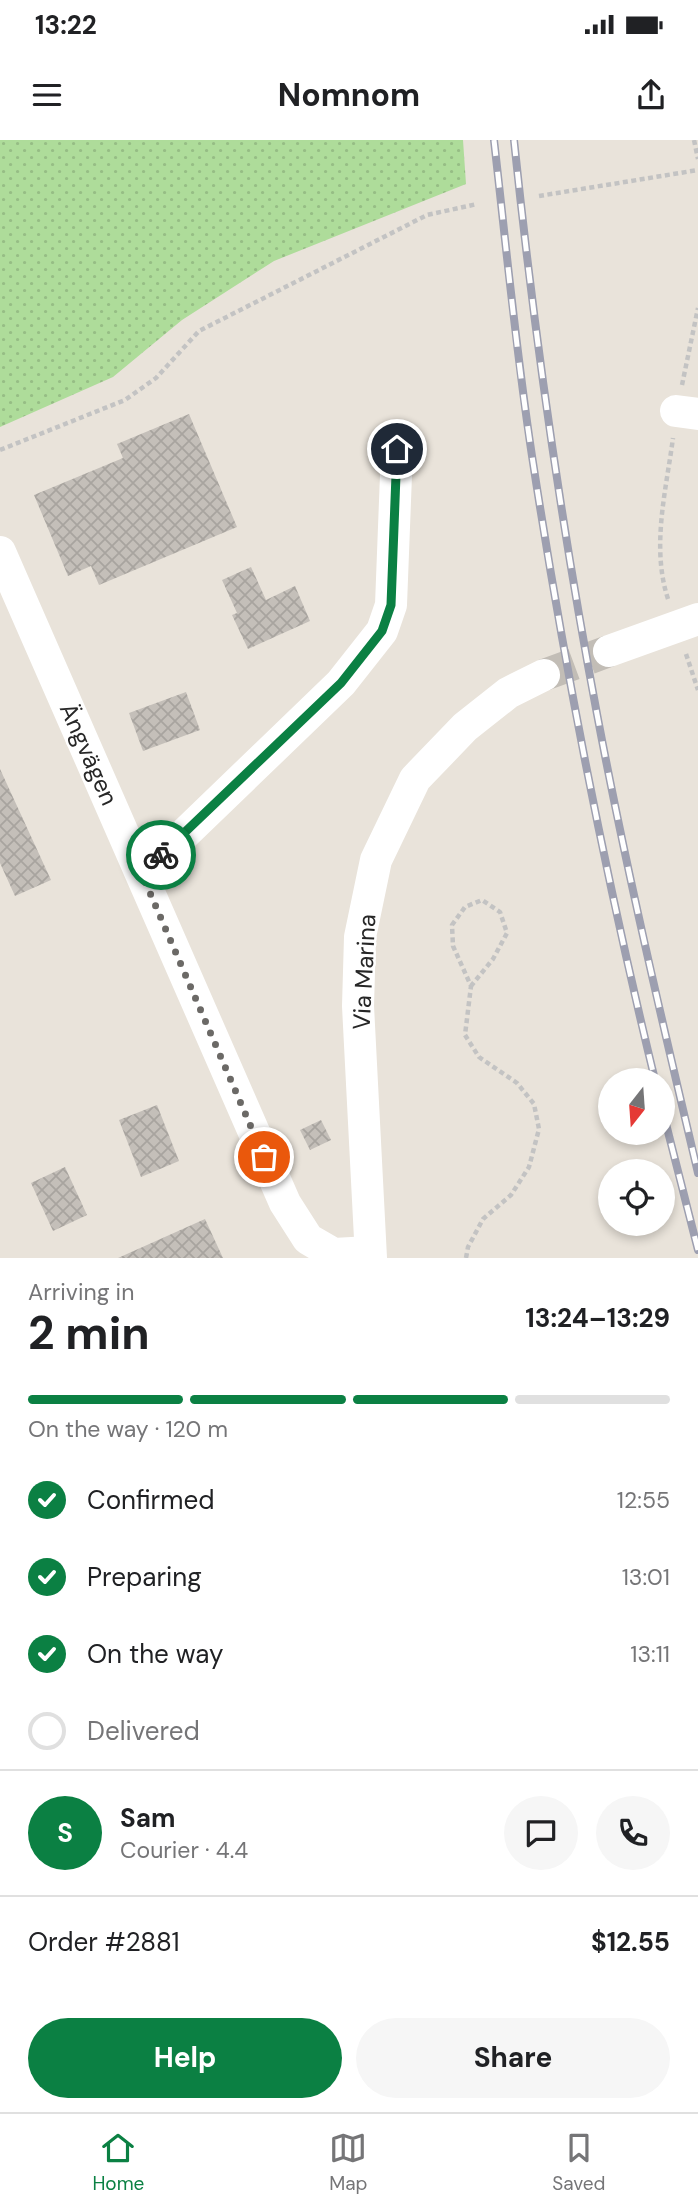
<!DOCTYPE html>
<html lang="en">
<head>
<meta charset="utf-8">
<style>
	:root { --surface:#fff; --page:#f6f6f6; --text:#202124; --muted:#757577; --line:#e0e0e0; --accent:#0b8043 }
	body { margin:0; font-family:"DM Sans",sans-serif; background:var(--page); color:var(--text); height:100vh; display:flex; flex-direction:column; font-size:26px; white-space:nowrap }
	* { box-sizing:border-box; margin:0 }
	p { font-size:23px; color:var(--muted) }
	.icon { flex:none; width:38px; height:38px; fill:none; stroke:currentColor; stroke-width:2; stroke-linecap:round; stroke-linejoin:round }
	.map { position:relative; height:1118px; overflow:hidden }
	.side { display:flex; flex-direction:column; background:var(--surface); flex:1 }
	.side>* { flex:none }
	.needle { width:46px; rotate:197deg }
	.fabs { position:absolute; left:598px; top:928px; display:grid; gap:14px }
	.fabs a { display:grid; place-items:center; width:77px; height:77px; border-radius:50%; background:var(--surface); box-shadow:0 4px 10px #0003; font-size:35px }
	.pin { position:absolute; display:grid; place-items:center; width:60px; height:60px; color:#fff; margin:-30px; border:4px solid #fff; border-radius:50%; box-shadow:0 2px 7px #0007 }
	.courier { position:absolute; display:grid; place-items:center; width:70px; height:70px; margin:-35px; border:5px solid #0b8043; border-radius:50%; background:#fff; color:#222; box-shadow:0 2px 9px #0007 }
	.overview em { font-style:normal; font-weight:700 }
	.overview div { display:flex; flex-direction:column-reverse }
	.overview { display:flex; align-items:center; justify-content:space-between; height:119px; padding:0 28px }
	h1 { font-size:46px; font-weight:700; line-height:52px }
	.bar { display:grid; grid-template-columns:repeat(4,1fr); gap:10px 7px; align-content:center; height:84px; padding:0 28px }
	.bar i { height:9px; border-radius:5px; background:var(--line) }
	.bar .selected { background:var(--accent) }
	.bar p { grid-column:span 4 }
	.line { display:flex; align-items:center; gap:18px; padding:0 28px; border-top:2px solid var(--line) }
	.line div { flex:1 }
	.round { display:grid; place-items:center; flex:none; width:74px; height:74px; border-radius:37px; background:var(--page) }
	ol { padding:0 28px; list-style:none }
	li { display:flex; align-items:center; gap:21px; height:77px }
	li p { margin-inline-start:auto }
	li .icon { padding:7px; border-radius:50%; background:var(--accent); color:#fff; stroke-width:4 }
	li:last-child { color:var(--muted) }
	li i { width:38px; height:38px; border:4px solid var(--line); border-radius:50% }
	.button { display:flex; gap:14px; margin-top:auto; padding:14px 28px }
	.button a { flex:1; height:80px; border-radius:42px; background:var(--accent); color:#fff; font-size:28px; font-weight:700; line-height:80px; text-align:center }
	.button a+a { background:var(--page); color:var(--text) }
	.status { display:flex; justify-content:space-between; align-items:center; height:49px; padding:0 35px; background:var(--surface); direction:ltr }
	.status svg { height:19px; fill:currentColor }
	header { display:flex; justify-content:space-between; align-items:center; height:91px; padding:0 28px; background:var(--surface); font-size:32px; font-weight:700 }
	.dock { display:flex; justify-content:space-around; align-items:center; height:98px; border-top:2px solid var(--line); background:var(--surface); font-size:19px; color:var(--muted) }
	.dock a { display:grid; justify-items:center; gap:4px }
	.dock .selected { color:var(--accent) }
	.map>svg:first-child { display:block }
</style>
</head>
<body>
<div class="status"><b>13:22</b><svg viewBox="0 0 49 12"><path d="M0 12V9h3v3zM5 12V6h3v6zM10 12V3h3v9zM15 12V0h3v12zM26 1h20v11H26zM47 4h2v5h-2z"/></svg></div>
<header><svg class="icon" aria-label="menu" viewBox="0 0 24 24"><path d="M4 6h16M4 12h16M4 18h16"/></svg>Nomnom<svg class="icon" aria-label="share" viewBox="0 0 24 24"><path d="M12 15V3M7 8l5-5 5 5M5 13v7h14v-7"/></svg></header>
<div class="map">
<svg width="698" height="1118" viewBox="0 0 698 1118">
	<defs>
		<pattern id="grass-dots" width="8" height="8" patternUnits="userSpaceOnUse" patternTransform="scale(1.75)"><rect width="8" height="8" fill="#aedc9a"/><path d="M2 2h.1M6 6h.1" fill="none" stroke="#96bd85" stroke-width="1.8" stroke-linecap="round"/></pattern>
		<pattern id="building-cross-hatch" width="8" height="8" patternUnits="userSpaceOnUse" patternTransform="scale(1.75)"><rect width="8" height="8" fill="#c4bfb9"/><path d="M0 0l8 8M0 8l8-8" fill="none" stroke="#a8a49f"/></pattern>
	</defs>
	<rect width="100%" height="100%" fill="#e9e3da"/>
	<polygon fill="url(#grass-dots)" points="0,0 463,0 466,44 274,121 182,180 113,237 0,287"/>
	<g fill="url(#building-cross-hatch)">
		<polygon points="189,274 237,387 99,445 91,426 68,436 34,355 123,318 117,304"/>
		<polygon points="251,427 266,460 295,446 310,481 248,509 232,475 237,473 222,440"/>
		<polygon points="186,552 200,590 143,611 129,573"/>
		<polygon points="0,629 51,740 15,756 0,723"/>
		<polygon points="157,965 179,1021 141,1037 119,980"/>
		<polygon points="321,980 331,1000 310,1010 300,990"/>
		<polygon points="65,1027 87,1075 53,1091 31,1043"/>
		<polygon points="205,1079 223,1118 118,1118"/>
	</g>
	<g fill="none" stroke-linecap="round" stroke-linejoin="round">
		<polyline stroke="#c2bdb6" stroke-width="32" stroke-dasharray="32 16" stroke-linecap="butt" points="544,535 609,511"/>
		<g stroke="#c3c3c3" stroke-width="4.5" stroke-dasharray="5 3.5" stroke-linecap="butt">
			<polyline points="694,0 698,19"/>
			<polyline points="539,56 698,30"/>
			<polyline points="682,245 698,168"/>
			<polyline points="0,310 125,260 156,238 199,191 427,75 477,64"/>
			<path d="M668,459C651,407 666,351 673,298"/>
			<polyline points="686,514 698,550"/>
			<polyline points="466,1118 468,1107 483,1079 511,1055 529,1027 539,989 534,964 517,943 479,917 465,895 471,846 453,806 452,785 465,767 482,760 500,772 507,793 493,819 471,846"/>
		</g>
		<g stroke="#fff" stroke-width="32">
			<polyline points="676,271 698,274"/>
			<polyline points="0,412 285,1063 308,1099 334,1114 370,1112"/>
			<polyline points="609,511 698,479"/>
			<polyline points="141,732 174,704 341,543 382,491 391,465 397,309"/>
			<polyline points="371,1118 358,866 360,797 376,720 415,639 465,587 508,553 544,535"/>
		</g>
		<g stroke="#9d9fb0" stroke-width="8">
			<g id="rail">
				<path d="M494,0C506,105 516,211 532,316C564,525 605,734 655,940"/>
				<path d="M514,0C534,192 561,384 597,574C626,728 662,881 698,1033"/>
				<polyline points="663,972 698,1110"/>
			</g>
		</g>
		<use href="#rail" stroke="#fff" stroke-width="5" stroke-dasharray="16" stroke-linecap="butt"/>
	</g>
	<g fill="none" stroke-linecap="round" stroke-linejoin="round">
		<polyline stroke="#6b6966" stroke-width="7" stroke-dasharray="0 12.6" points="161,715 141,732 264,1017"/>
		<polyline stroke="#0b8043" stroke-width="9" points="161,715 341,543 382,491 391,465 397,309"/>
	</g>
	<g text-anchor="middle" dominant-baseline="central" stroke-width="5" stroke-linejoin="round" paint-order="stroke">
		<g font-size="24" fill="#272727" stroke="#fff">
			<text transform="translate(89 614) rotate(66)">Ängvägen</text>
			<text transform="translate(364 832) rotate(-87)">Via Marina</text>
		</g>
	</g>
</svg>
<div class="fabs">
<a><svg class="needle" viewBox="-14 -14 28 28"><path d="M0-13l5 13h-10z" fill="#e53935"/><path d="M0 13l5-13h-10z" fill="#757577"/></svg></a>
<a><svg class="icon" aria-label="locate" viewBox="0 0 24 24"><circle cx="12" cy="12" r="6"/><path d="M12 2v4M12 18v4M2 12h4M18 12h4"/></svg></a>
</div>
<div class="pin" style="left:264px;top:1017px;background:#ea580c"><svg class="icon" aria-label="bag" viewBox="0 0 24 24"><path d="M5 8h14l-1 12H6zM9 8a3 3 0 0 1 6 0"/></svg></div>
<div class="pin" style="left:397px;top:309px;background:#1f2937"><svg class="icon" aria-label="home" viewBox="0 0 24 24"><path d="M3 11l9-7 9 7M6 9v11h12V9"/></svg></div>
<div class="courier" style="left:161px;top:715px"><svg class="icon" aria-label="bike" viewBox="0 0 24 24"><circle cx="6" cy="16" r="4"/><circle cx="18" cy="16" r="4"/><path d="M6 16l4-8h5l3 8M10 8l3 8H6M13 5h3"/></svg></div>
</div>
<section class="side">
<div class="overview"><div><h1>2 min</h1><p>Arriving in</p></div><em>13:24–13:29</em></div>
<div class="bar"><i class="selected"></i><i class="selected"></i><i class="selected"></i><i></i><p>On the way · 120 m</p></div>
<ol>
<li><svg class="icon" aria-label="check" viewBox="0 0 24 24"><path d="M5 12l5 5 9-10"/></svg>Confirmed<p>12:55</p></li>
<li><svg class="icon" aria-label="check" viewBox="0 0 24 24"><path d="M5 12l5 5 9-10"/></svg>Preparing<p>13:01</p></li>
<li><svg class="icon" aria-label="check" viewBox="0 0 24 24"><path d="M5 12l5 5 9-10"/></svg>On the way<p>13:11</p></li>
<li><i></i>Delivered</li>
</ol>
<div class="line" style="height:126px"><b class="round" style="background:var(--accent);color:#fff">S</b><div><b>Sam</b><p>Courier · 4.4</p></div><a class="round"><svg class="icon" aria-label="chat" viewBox="0 0 24 24"><path d="M4 5h16v11H9l-5 4z"/></svg></a><a class="round"><svg class="icon" aria-label="phone" viewBox="0 0 24 24"><path d="M5 4h4l2 5-3 2q2 4 5 5l2-3 5 2v4C11 20 4 13 5 4z"/></svg></a></div>
<div class="line" style="height:91px"><div>Order #2881</div><b>$12.55</b></div>
<div class="button"><a>Help</a><a>Share</a></div>
</section>
<nav class="dock">
<a class="selected"><svg class="icon" aria-label="home" viewBox="0 0 24 24"><path d="M3 11l9-7 9 7M6 9v11h12V9"/></svg>Home</a>
<a><svg class="icon" aria-label="map" viewBox="0 0 24 24"><path d="M3 6l6-2 6 2 6-2v14l-6 2-6-2-6 2zM9 4v14M15 6v14"/></svg>Map</a>
<a><svg class="icon" aria-label="saved" viewBox="0 0 24 24"><path d="M7 4h10v16l-5-4-5 4z"/></svg>Saved</a>
</nav>
</body>
</html>
